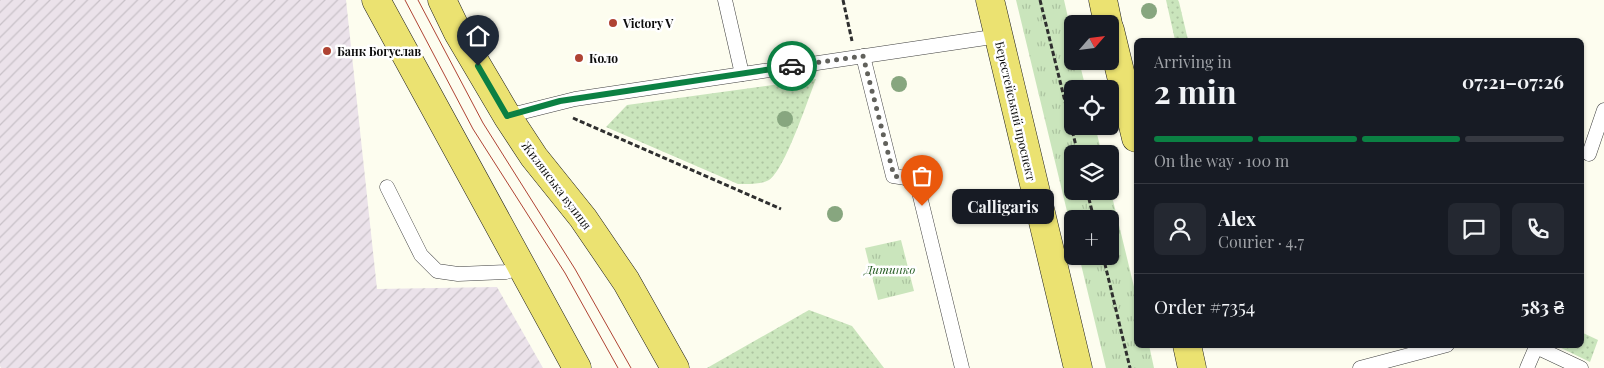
<!DOCTYPE html>
<html lang="en">
<head>
<meta charset="utf-8">
<style>
	:root { --surface:#171b24; --page:#242831; --text:#f1f3f6; --muted:#9ea1a6; --line:#363941; --accent:#0b8043 }
	body { margin:0; font-family:"Playfair Display",serif; background:var(--page); color:var(--text); height:100vh; display:flex; flex-direction:column; font-size:19px; white-space:nowrap }
	* { box-sizing:border-box; margin:0 }
	p { font-size:16px; color:var(--muted) }
	.icon { flex:none; width:28px; height:28px; fill:none; stroke:currentColor; stroke-width:2; stroke-linecap:round; stroke-linejoin:round }
	.map { position:relative; flex:1; overflow:hidden }
	.panel { position:absolute; left:1134px; top:38px; width:450px; height:310px; display:flex; flex-direction:column; background:var(--surface); border-radius:8px; box-shadow:0 1px 4px #0004 }
	.panel>* { flex:none }
	.needle { width:32px; rotate:62deg }
	.tools { position:absolute; left:1064px; top:15px; display:grid; gap:10px }
	.tools a { display:grid; place-items:center; width:55px; height:55px; border-radius:8px; background:var(--surface); box-shadow:0 1px 4px #0004; font-size:25px }
	.pin { position:absolute; display:grid; place-items:center; width:42px; height:42px; color:#fff; margin:-51px -21px; border-radius:50% 50% 50% 0; rotate:-45deg; box-shadow:0 0 5px #0007 }
	.pin .icon { rotate:45deg }
	.courier { position:absolute; display:grid; place-items:center; width:50px; height:50px; margin:-25px; border:4px solid #0b8043; border-radius:50%; background:#fff; color:#222; box-shadow:0 1px 6px #0007 }
	.bubble { position:absolute; height:35px; border-radius:8px; background:var(--surface); box-shadow:0 1px 4px #0004; font-size:16px; font-weight:700; line-height:35px; text-align:center }
	.overview em { font-style:normal; font-weight:700 }
	.overview div { display:flex; flex-direction:column-reverse }
	.overview { display:flex; align-items:center; justify-content:space-between; height:85px; padding:0 20px }
	h1 { font-size:32px; font-weight:700; line-height:38px }
	.bar { display:grid; grid-template-columns:repeat(4,1fr); gap:8px 5px; align-content:center; height:60px; padding:0 20px }
	.bar i { height:6px; border-radius:4px; background:var(--line) }
	.bar .current { background:var(--accent) }
	.bar p { grid-column:span 4 }
	.line { display:flex; align-items:center; gap:12px; padding:0 20px; border-top:1px solid var(--line) }
	.line div { flex:1 }
	.round { display:grid; place-items:center; flex:none; width:52px; height:52px; border-radius:8px; background:var(--page) }
	.map>svg:first-child { display:block }
</style>
</head>
<body>
<div class="map">
<svg width="1604" height="368" viewBox="0 0 1604 368">
	<defs>
		<pattern id="industrial-furrows" width="10" height="10" patternUnits="userSpaceOnUse" patternTransform="scale(1.25)"><rect width="10" height="10" fill="#ebe2ea"/><path d="M-1 1l2-2M0 10L10 0M9 11l2-2" fill="none" stroke="#c8c1c8"/></pattern>
		<pattern id="grass-dots" width="8" height="8" patternUnits="userSpaceOnUse" patternTransform="scale(1.25)"><rect width="8" height="8" fill="#cae5bc"/><path d="M2 2h.1M6 6h.1" fill="none" stroke="#acc3a0" stroke-width="1.8" stroke-linecap="round"/></pattern>
		<pattern id="park-tufts" width="24" height="20" patternUnits="userSpaceOnUse" patternTransform="scale(1.25)"><rect width="24" height="20" fill="#cae5bc"/><path d="M3 7l-1-3M5 7V3M7 7l1-3M15 17l-1-3M17 17v-4M19 17l1-3" fill="none" stroke="#acc3a0"/></pattern>
	</defs>
	<rect width="100%" height="100%" fill="#fdfdef"/>
	<polygon fill="url(#industrial-furrows)" points="0,0 346,0 377,289 497,287 543,368 1,368 0,366"/>
	<g fill="url(#grass-dots)">
		<polygon points="1166,0 1178,0 1179,2 1188,40 1175,40"/>
		<path d="M816,79C808,99 785,170 769,180C760,185 748,184 738,184L606,127L627,105Z"/>
		<polygon points="809,310 852,326 884,368 707,368"/>
		<polygon points="1581,332 1598,340 1590,362 1555,345 1581,345"/>
	</g>
	<g fill="url(#park-tufts)">
		<polygon points="1016,0 1064,0 1072,35 1072,61 1079,61 1086,89 1072,89 1072,126 1095,126 1102,154 1072,154 1072,191 1110,191 1110,188 1136,295 1136,345 1149,345 1154,368 1106,368 1079,256 1110,256 1110,219 1072,219 1072,232"/>
		<polygon points="901,240 914,291 878,300 865,248"/>
	</g>
	<g fill="none" stroke-linecap="round" stroke-linejoin="round">
		<g stroke="#404040" stroke-width="15">
			<g id="service">
				<polyline points="725,0 742,74"/>
				<polyline points="863,56 893,176 906,178 918,188 962,368"/>
				<polyline points="507,116 575,99 999,36"/>
				<polyline points="1589,154 1604,110"/>
				<polyline points="387,187 421,255 437,271 458,274 506,272 521,267"/>
				<polyline points="1360,368 1447,345"/>
				<polyline points="1527,368 1536,347 1581,368"/>
			</g>
		</g>
		<g stroke="#1e1e1e" stroke-width="29">
			<g id="primary">
				<polyline points="376,0 577,368"/>
				<polyline points="442,0 458,33 507,116 534,157 583,218 626,281 675,368"/>
				<polyline points="990,0 1078,368"/>
				<polyline points="1103,0 1108,24"/>
				<polyline points="1110,30 1136,138"/>
				<polyline points="1187,345 1192,368"/>
			</g>
		</g>
		<g stroke="#2f2f2f" stroke-width="3" stroke-dasharray="5 2.5" stroke-linecap="butt">
			<polyline points="843,0 852,41"/>
			<polyline points="1040,0 1078,154"/>
			<polyline points="573,118 781,209"/>
			<polyline points="1087,191 1094,219"/>
			<polyline points="1103,256 1130,368"/>
		</g>
		<use href="#service" stroke="#fff" stroke-width="14"/>
		<use href="#primary" stroke="#ebe271" stroke-width="28"/>
		<g stroke="#af4333" stroke-width="1">
			<polyline points="405,0 473,129 565,273 618,368"/>
			<polyline points="418,0 483,123 575,269 631,368"/>
		</g>
	</g>
	<g fill="#87a67f">
		<circle cx="1149" cy="11" r="8"/>
		<circle cx="899" cy="84" r="8"/>
		<circle cx="785" cy="119" r="8"/>
		<circle cx="835" cy="214" r="8"/>
	</g>
	<g fill="none" stroke-linecap="round" stroke-linejoin="round">
		<path stroke="#61615c" stroke-width="5" stroke-dasharray="0 9" d="M792,66L863,56L894,176C916,179 917,186 922,206"/>
		<polyline stroke="#0b8043" stroke-width="6" points="478,66 507,116 560,101 792,66"/>
	</g>
	<g fill="#af4333" stroke="#fff" stroke-width="2">
		<circle cx="613" cy="23" r="5"/>
		<circle cx="327" cy="51" r="5"/>
		<circle cx="579" cy="58" r="5"/>
	</g>
	<g text-anchor="middle" dominant-baseline="central" stroke-width="5" stroke-linejoin="round" paint-order="stroke">
		<g font-size="12" font-weight="bold" fill="#0d0d0d" stroke="#fff" text-anchor="start">
			<text x="623" y="23">Victory V</text>
			<text x="337" y="51">Банк Богуслав</text>
			<text x="589" y="58">Коло</text>
		</g>
		<g font-size="12" fill="#0d0d0d" stroke="#fff">
			<text transform="translate(1016 111) rotate(77)">Берестейський проспект</text>
			<text transform="translate(557 185) rotate(53)">Жилянська вулиця</text>
		</g>
		<g font-size="12" font-style="italic" fill="#265e24" stroke="#fff">
			<text x="890" y="269">Дитинко</text>
		</g>
	</g>
</svg>
<div class="tools">
<a><svg class="needle" viewBox="-14 -14 28 28"><path d="M0-13l5 13h-10z" fill="#e53935"/><path d="M0 13l5-13h-10z" fill="#9ea1a6"/></svg></a>
<a><svg class="icon" aria-label="locate" viewBox="0 0 24 24"><circle cx="12" cy="12" r="6"/><path d="M12 2v4M12 18v4M2 12h4M18 12h4"/></svg></a>
<a><svg class="icon" aria-label="layers" viewBox="0 0 24 24"><path d="M12 4l9 5-9 5-9-5zM3 14l9 5 9-5"/></svg></a>
<a>+</a>
</div>
<div class="pin" style="left:922px;top:206px;background:#ea580c"><svg class="icon" aria-label="bag" viewBox="0 0 24 24"><path d="M5 8h14l-1 12H6zM9 8a3 3 0 0 1 6 0"/></svg></div>
<div class="pin" style="left:478px;top:66px;background:#1f2937"><svg class="icon" aria-label="home" viewBox="0 0 24 24"><path d="M3 11l9-7 9 7M6 9v11h12V9"/></svg></div>
<div class="courier" style="left:792px;top:66px"><svg class="icon" aria-label="car" viewBox="0 0 24 24"><path d="M5 17H2v-5l4-1 3-4h7l3 4 3 1v5h-3M9 17h6M6 11h13"/><circle cx="7" cy="17" r="2"/><circle cx="17" cy="17" r="2"/></svg></div>
<div class="bubble" style="left:952px;top:189px;width:102px">Calligaris</div>
<section class="panel">
<div class="overview"><div><h1>2 min</h1><p>Arriving in</p></div><em>07:21–07:26</em></div>
<div class="bar"><i class="current"></i><i class="current"></i><i class="current"></i><i></i><p>On the way · 100 m</p></div>
<div class="line" style="height:90px"><a class="round"><svg class="icon" aria-label="person" viewBox="0 0 24 24"><circle cx="12" cy="8" r="4"/><path d="M4 21q1-7 8-7t8 7"/></svg></a><div><b>Alex</b><p>Courier · 4.7</p></div><a class="round"><svg class="icon" aria-label="chat" viewBox="0 0 24 24"><path d="M4 5h16v11H9l-5 4z"/></svg></a><a class="round"><svg class="icon" aria-label="phone" viewBox="0 0 24 24"><path d="M5 4h4l2 5-3 2q2 4 5 5l2-3 5 2v4C11 20 4 13 5 4z"/></svg></a></div>
<div class="line" style="height:65px"><div>Order #7354</div><b>583 ₴</b></div>
</section>
</div>
</body>
</html>
